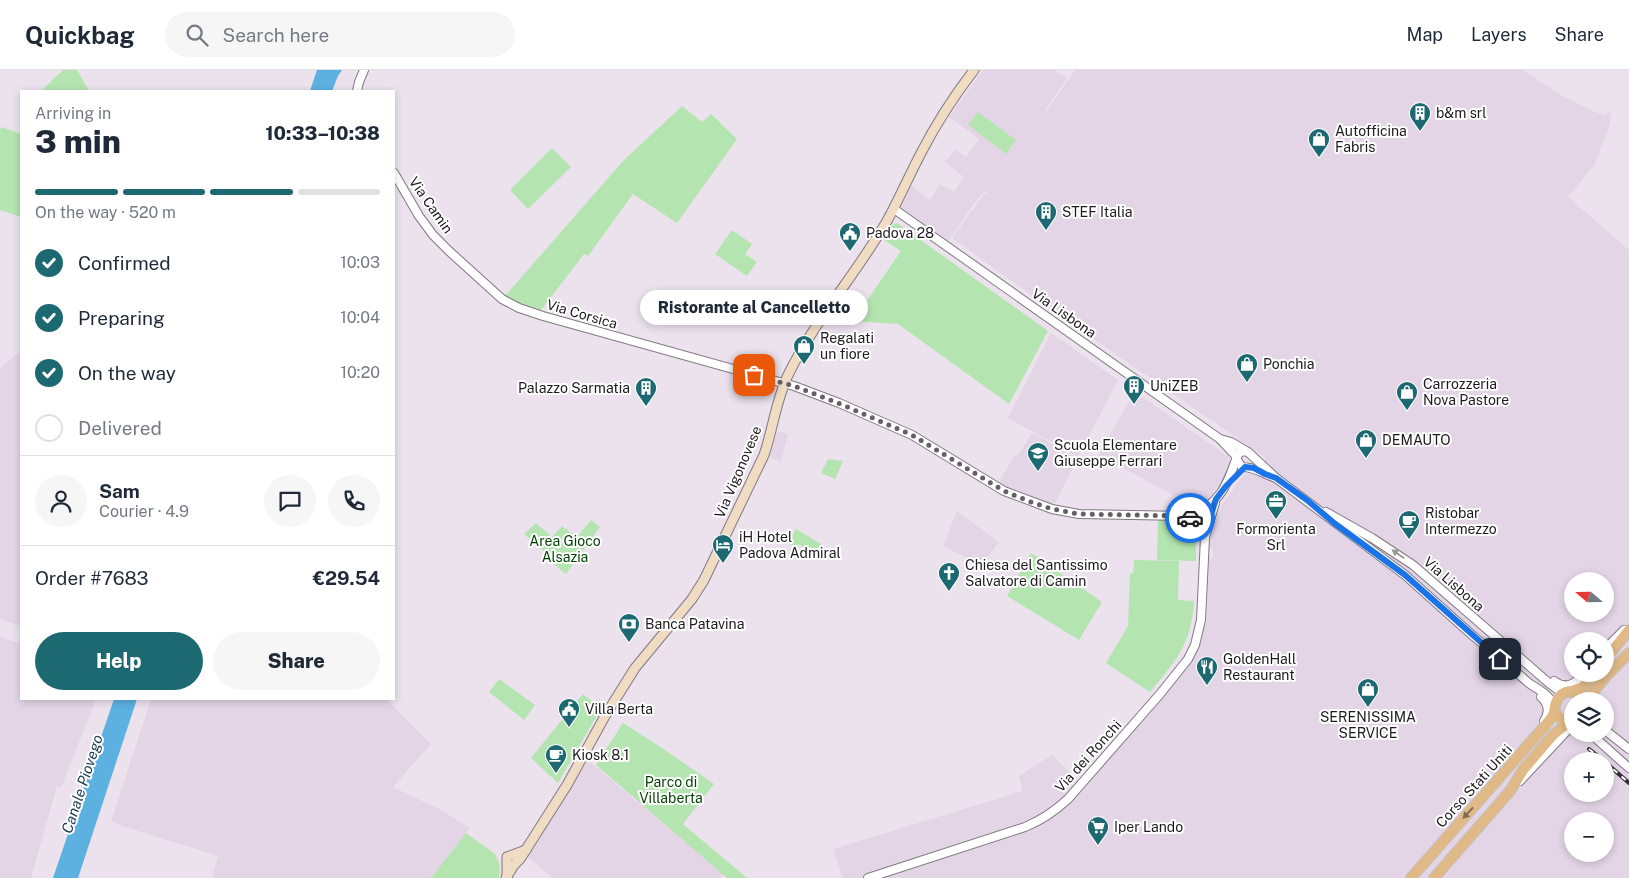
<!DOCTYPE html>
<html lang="en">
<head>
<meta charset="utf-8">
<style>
	:root { --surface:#fff; --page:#f6f6f7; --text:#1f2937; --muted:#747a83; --line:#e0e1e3; --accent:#1d6971 }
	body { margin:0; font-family:"Public Sans",sans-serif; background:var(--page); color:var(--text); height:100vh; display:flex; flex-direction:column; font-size:19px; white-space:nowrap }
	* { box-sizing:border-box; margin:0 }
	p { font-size:16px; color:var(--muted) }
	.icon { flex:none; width:28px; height:28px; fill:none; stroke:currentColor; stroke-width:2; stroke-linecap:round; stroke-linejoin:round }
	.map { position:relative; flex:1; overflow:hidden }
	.side { position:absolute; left:20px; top:20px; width:375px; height:610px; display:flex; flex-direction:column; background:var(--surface); border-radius:0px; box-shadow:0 2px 8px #0003 }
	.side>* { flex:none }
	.needle { width:32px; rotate:290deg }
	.controls { position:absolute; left:1564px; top:502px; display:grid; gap:10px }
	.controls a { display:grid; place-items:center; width:50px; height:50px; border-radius:50%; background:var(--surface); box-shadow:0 2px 8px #0003; font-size:25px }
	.pin { position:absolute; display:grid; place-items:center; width:42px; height:42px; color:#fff; margin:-21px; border-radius:10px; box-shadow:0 2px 8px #0006 }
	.courier { position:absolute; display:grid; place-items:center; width:50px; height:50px; margin:-25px; border:4px solid #1a73e8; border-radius:50%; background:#fff; color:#222; box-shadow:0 1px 6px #0007 }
	.bubble { position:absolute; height:35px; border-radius:18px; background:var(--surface); box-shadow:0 2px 8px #0003; font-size:16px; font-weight:800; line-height:35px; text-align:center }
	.headline em { font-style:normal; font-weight:800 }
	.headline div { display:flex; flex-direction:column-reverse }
	.headline { display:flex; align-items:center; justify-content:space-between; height:85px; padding:0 15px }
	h1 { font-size:32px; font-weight:800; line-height:38px }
	.bar { display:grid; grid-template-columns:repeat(4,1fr); gap:8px 5px; align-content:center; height:60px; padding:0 15px }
	.bar i { height:6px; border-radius:4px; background:var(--line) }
	.bar .current { background:var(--accent) }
	.bar p { grid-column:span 4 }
	.line { display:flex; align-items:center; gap:12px; padding:0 15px; border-top:1px solid var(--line) }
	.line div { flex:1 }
	.round { display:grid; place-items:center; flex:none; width:52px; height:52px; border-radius:26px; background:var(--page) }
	ol { padding:0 15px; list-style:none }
	li { display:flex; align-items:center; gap:15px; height:55px }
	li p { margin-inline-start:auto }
	li .icon { padding:5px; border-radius:50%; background:var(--accent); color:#fff; stroke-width:4 }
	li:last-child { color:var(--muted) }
	li i { width:28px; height:28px; border:2px solid var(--line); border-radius:50% }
	.primary-button { display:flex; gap:10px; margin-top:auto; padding:10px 15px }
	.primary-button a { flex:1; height:58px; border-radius:30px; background:var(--accent); color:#fff; font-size:20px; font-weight:800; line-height:58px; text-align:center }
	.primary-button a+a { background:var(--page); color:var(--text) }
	header { display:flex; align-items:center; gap:30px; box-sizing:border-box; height:70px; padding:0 25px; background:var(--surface); border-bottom:1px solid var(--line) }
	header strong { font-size:24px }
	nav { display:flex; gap:28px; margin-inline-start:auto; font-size:18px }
	.search { width:350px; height:45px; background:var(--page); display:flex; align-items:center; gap:12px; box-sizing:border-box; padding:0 18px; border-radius:28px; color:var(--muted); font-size:19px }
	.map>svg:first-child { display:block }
</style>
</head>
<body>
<header>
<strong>Quickbag</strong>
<div class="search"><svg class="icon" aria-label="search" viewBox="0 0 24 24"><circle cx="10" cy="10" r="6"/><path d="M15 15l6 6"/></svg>Search here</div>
<nav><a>Map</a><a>Layers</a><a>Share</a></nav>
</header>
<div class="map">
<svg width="1629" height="808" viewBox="0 0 1629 808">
	<rect width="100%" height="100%" fill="#ebe2ed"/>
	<g fill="#e3d5e6" fill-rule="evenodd">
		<path d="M983,0H1055L1067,8L1045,40L1051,44L1047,40L1075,0H1523L1559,24L1595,42L1604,45L1611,41L1610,54L1595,94L1568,127L1629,180V808H843L833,779L1023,721L1019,706L1052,685L1084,716L1198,576L1207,549L1209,489L1213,488V480L1209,477L1211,466L1217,446L1222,435L1244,404H1252L1266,388L1069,252L952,168L985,123L990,125L985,121L973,135L947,173L897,139L909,114L930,130L940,114L954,122L964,107L945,92L955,79L966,87L979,69L949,47ZM1572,511H1605V544H1572ZM1572,571H1605V604H1572ZM1572,631H1605V664H1572ZM1572,691H1605V724H1572ZM1572,751H1605V784H1572Z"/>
		<polygon points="1051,263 1118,310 1078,387 1008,348"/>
		<polygon points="21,281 21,556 0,549 0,298"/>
		<polygon points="1135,322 1229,387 1230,391 1229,400 1205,436 1200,439 1098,385"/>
		<polygon points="777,361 788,364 781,392 771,388 770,386"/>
		<polygon points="1032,363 1078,388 1052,439 997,416 1014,386 1018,385"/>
		<polygon points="957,441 999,472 982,495 943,476"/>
		<polygon points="0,567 21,574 21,629 96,629 61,718 57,716 31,808 0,808"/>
		<polygon points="151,629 386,629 431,674 393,717 441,740 470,758 431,808 212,808 218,786 122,756 111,751"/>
		<polygon points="588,690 595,696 723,804 720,808 553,808 528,787"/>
	</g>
	<g fill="#b4e5b0">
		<polygon points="63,0 77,0 89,21 41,21"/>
		<polygon points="682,36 702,52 711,44 737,69 677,153 633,124 588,186 584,184 541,240 515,232 505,226 623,91"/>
		<polygon points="978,42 1016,70 1006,84 968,55"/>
		<polygon points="2,57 21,64 21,147 0,140 0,59"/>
		<polygon points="552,78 571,97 528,139 510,120"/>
		<polygon points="897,153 1048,261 1009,334 898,254 853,251 901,181 881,168 888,157"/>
		<polygon points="732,160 752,174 745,184 757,192 747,206 715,184"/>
		<polygon points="828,389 843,391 835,409 821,403"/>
		<polygon points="591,450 600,457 566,504 550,491 552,488 524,464 536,453 552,467 562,456 577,467"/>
		<polygon points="1158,450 1193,450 1196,454 1196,491 1157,490"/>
		<polygon points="796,459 821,474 814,484 798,474 795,477 787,472"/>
		<polygon points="1031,483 1102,532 1079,570 1007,526"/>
		<path d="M1134,490L1179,491L1178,530L1194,531C1192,573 1176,591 1150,622L1106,593L1128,556L1130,503H1133Z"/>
		<polygon points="499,609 535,635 524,650 489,622"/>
		<polygon points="583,624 598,636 600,640 558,713 531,688"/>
		<polygon points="623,653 662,678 714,714 683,754 747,808 727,808 596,695"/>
		<path d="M466,763L495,784C499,791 501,800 499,808H431Z"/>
	</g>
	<g fill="#5cb1e0">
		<polygon points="317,0 342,0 338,6 332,21 310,21"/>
		<polygon points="114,629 137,629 78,808 53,808"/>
	</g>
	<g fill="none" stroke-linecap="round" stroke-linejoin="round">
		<g stroke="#817882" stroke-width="10">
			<g id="tertiary">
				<polyline points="357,21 359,12 364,0"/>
				<path d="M394,103L419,146L433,165L449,181L502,229L519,238L543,246L794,316L839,333L912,365L1004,421L1052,439L1079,444L1184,446C1219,439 1227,415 1238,384L1243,381L1248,382L1276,408L1405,505L1471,564L1530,614C1540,620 1550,626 1555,637"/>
				<polyline points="894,139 1220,369 1231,372 1246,381"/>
				<polyline points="1220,369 1237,387"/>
				<path d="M1237,390L1242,397C1256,397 1263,404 1276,408"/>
				<polyline points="1326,442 1372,468 1413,495 1550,614 1557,619 1567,622"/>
				<polyline points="1186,447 1201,453 1206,454 1210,450 1215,433"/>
				<polyline points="1605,579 1624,560"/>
				<path d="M1554,611C1566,620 1575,614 1584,604"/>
				<path d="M1541,627C1549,634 1550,642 1544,651"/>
				<polyline points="1605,660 1629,679"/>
				<polyline points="1591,664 1629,698"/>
				<polyline points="1520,711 1563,665 1568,660 1572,659"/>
				<path d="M868,808L1025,757C1042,750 1055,741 1068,729L1160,624L1188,589L1195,575L1201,550L1205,468L1210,450"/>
			</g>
		</g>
		<g stroke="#817882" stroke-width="11">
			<g id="secondary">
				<polyline points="507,807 507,787 526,780"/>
				<path d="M506,808L514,795L520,789L567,715L605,646L635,598L692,529L704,510L764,385C773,359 776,330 788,305C815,250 856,204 887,151C899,129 909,106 921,83C936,54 954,26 974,0"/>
			</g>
		</g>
		<g stroke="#c4c3c4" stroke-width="12">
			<g id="primary">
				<polyline points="1605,590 1629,560"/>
				<polyline points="1570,622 1583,617 1593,604"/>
				<polyline points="1586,631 1607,605 1629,583"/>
				<path d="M1572,650C1536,653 1565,600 1583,631"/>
				<polyline points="1411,808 1543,658 1552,647 1555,639"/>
				<polyline points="1434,808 1510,721 1523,700 1553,665 1570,651"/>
			</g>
		</g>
		<use href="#tertiary" stroke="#fff" stroke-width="8"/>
		<use href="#secondary" stroke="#efdcc2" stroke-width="9"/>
		<use href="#primary" stroke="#e0b986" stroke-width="10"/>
		<g stroke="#322e32" stroke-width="4">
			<g id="rail">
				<polyline points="1589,679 1604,691"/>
				<polyline points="1605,692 1629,713"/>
			</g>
		</g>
		<use href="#rail" stroke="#fff" stroke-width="2" stroke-dasharray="5.5" stroke-linecap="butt"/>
	</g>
	<defs><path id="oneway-solid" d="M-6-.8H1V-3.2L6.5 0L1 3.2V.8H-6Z" transform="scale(1.25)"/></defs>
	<use fill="#999899" href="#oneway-solid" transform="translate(1398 484) rotate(-145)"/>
	<use fill="#7e6952" href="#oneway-solid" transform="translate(1468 743) rotate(132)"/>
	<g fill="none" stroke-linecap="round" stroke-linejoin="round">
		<polyline stroke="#655f66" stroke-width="5" stroke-dasharray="0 9" points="754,305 794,316 838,333 912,365 1004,421 1031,432 1052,439 1079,444 1184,446 1190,448"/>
		<polyline stroke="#1a73e8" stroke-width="6" points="1190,448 1203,454 1208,453 1216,429 1226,416 1245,397 1254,398 1265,404 1276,408 1307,430 1334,453 1405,505 1500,589"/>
	</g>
	<defs>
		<g id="building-pin" transform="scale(1.125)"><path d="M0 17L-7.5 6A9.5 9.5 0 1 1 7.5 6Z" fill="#1d6971" stroke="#fff"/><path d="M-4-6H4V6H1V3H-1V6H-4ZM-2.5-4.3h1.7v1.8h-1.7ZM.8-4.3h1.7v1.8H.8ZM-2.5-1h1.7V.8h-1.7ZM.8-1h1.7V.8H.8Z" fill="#fff"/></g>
		<g id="shop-pin" transform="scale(1.125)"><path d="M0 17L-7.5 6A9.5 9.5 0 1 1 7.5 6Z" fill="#1d6971" stroke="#fff"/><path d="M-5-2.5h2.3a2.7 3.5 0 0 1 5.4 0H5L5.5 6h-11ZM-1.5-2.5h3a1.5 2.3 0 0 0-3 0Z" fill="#fff"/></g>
		<g id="civic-pin" transform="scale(1.125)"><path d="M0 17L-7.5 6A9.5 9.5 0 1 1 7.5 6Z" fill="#1d6971" stroke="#fff"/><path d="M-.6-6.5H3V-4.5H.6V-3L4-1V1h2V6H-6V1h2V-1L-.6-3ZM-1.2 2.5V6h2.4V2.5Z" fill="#fff"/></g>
		<g id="school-pin" transform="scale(1.125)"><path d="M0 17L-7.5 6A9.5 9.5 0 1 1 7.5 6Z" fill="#1d6971" stroke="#fff"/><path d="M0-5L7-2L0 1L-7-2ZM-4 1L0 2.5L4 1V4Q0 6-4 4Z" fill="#fff"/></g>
		<g id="office-pin" transform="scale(1.125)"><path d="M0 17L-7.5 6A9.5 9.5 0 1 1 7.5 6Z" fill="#1d6971" stroke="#fff"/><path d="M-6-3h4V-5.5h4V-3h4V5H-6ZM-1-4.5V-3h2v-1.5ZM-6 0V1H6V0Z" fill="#fff"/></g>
		<g id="cafe-pin" transform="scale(1.125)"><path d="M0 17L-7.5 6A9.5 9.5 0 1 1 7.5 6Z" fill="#1d6971" stroke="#fff"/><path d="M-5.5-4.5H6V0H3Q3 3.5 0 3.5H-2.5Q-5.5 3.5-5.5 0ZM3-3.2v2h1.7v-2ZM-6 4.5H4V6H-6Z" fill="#fff"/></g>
		<g id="hotel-pin" transform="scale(1.125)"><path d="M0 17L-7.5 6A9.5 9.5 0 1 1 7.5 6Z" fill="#1d6971" stroke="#fff"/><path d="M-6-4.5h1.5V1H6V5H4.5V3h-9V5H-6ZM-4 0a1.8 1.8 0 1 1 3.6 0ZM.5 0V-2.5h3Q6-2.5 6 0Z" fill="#fff"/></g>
		<g id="church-pin" transform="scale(1.125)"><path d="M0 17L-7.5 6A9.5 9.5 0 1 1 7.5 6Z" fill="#1d6971" stroke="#fff"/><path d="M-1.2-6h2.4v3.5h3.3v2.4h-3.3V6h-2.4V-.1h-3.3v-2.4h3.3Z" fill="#fff"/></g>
		<g id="bank-pin" transform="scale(1.125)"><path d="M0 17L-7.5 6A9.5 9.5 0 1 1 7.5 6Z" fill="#1d6971" stroke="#fff"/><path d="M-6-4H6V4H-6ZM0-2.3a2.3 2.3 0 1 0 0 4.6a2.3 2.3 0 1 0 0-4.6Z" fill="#fff"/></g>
		<g id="restaurant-pin" transform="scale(1.125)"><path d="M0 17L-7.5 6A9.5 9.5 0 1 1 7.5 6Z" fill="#1d6971" stroke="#fff"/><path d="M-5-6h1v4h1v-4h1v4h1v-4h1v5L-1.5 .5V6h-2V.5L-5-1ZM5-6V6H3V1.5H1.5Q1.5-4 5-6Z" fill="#fff"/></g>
		<g id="supermarket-pin" transform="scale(1.125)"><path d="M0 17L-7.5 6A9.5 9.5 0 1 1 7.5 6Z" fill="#1d6971" stroke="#fff"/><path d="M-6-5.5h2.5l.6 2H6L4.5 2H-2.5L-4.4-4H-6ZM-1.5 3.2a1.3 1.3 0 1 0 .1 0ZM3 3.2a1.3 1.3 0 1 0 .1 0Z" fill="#fff"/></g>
	</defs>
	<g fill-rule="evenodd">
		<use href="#building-pin" x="1420" y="43"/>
		<use href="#shop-pin" x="1319" y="69"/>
		<use href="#building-pin" x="1046" y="142"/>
		<use href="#civic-pin" x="850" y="163"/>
		<use href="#shop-pin" x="804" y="276"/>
		<use href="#shop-pin" x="1247" y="294"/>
		<use href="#building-pin" x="1134" y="316"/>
		<use href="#building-pin" x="646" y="318"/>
		<use href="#shop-pin" x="1407" y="322"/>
		<use href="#shop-pin" x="1366" y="370"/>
		<use href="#school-pin" x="1038" y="383"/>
		<use href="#office-pin" x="1276" y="431"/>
		<use href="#cafe-pin" x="1409" y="451"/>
		<use href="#hotel-pin" x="723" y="475"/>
		<use href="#church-pin" x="949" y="503"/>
		<use href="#bank-pin" x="629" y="554"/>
		<use href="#restaurant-pin" x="1207" y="597"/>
		<use href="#shop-pin" x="1368" y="619"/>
		<use href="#civic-pin" x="569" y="639"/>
		<use href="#cafe-pin" x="556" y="685"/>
		<use href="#supermarket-pin" x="1098" y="757"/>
	</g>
	<g text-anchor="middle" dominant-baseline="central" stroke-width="4" stroke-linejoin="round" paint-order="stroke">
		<g font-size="14" fill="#1d191d" stroke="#fff" text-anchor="start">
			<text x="1436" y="43">b&amp;m srl</text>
			<text x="1335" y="61">Autofficina<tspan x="1335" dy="16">Fabris</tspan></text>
			<text x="1062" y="142">STEF Italia</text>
			<text x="866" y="163">Padova 28</text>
			<text x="820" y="268">Regalati<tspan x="820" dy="16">un fiore</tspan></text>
			<text x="1263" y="294">Ponchia</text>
			<text x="1423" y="314">Carrozzeria<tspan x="1423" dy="16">Nova Pastore</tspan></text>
			<text x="1150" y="316">UniZEB</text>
			<text x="630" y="318" text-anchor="end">Palazzo Sarmatia</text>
			<text x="1382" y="370">DEMAUTO</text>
			<text x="1054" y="375">Scuola Elementare<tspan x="1054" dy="16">Giuseppe Ferrari</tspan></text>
			<text x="1425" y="443">Ristobar<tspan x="1425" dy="16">Intermezzo</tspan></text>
			<text x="1276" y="459" text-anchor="middle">Formorienta<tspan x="1276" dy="16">Srl</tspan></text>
			<text x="739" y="467">iH Hotel<tspan x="739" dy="16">Padova Admiral</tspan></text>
			<text x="965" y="495">Chiesa del Santissimo<tspan x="965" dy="16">Salvatore di Camin</tspan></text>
			<text x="645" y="554">Banca Patavina</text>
			<text x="1223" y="589">GoldenHall<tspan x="1223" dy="16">Restaurant</tspan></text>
			<text x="585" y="639">Villa Berta</text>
			<text x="1368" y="647" text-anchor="middle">SERENISSIMA<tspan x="1368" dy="16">SERVICE</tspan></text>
			<text x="572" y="685">Kiosk 8.1</text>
			<text x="1114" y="757">Iper Lando</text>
		</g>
		<g font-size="14" fill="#1d191d" stroke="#fff">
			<text transform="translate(431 135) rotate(55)">Via Camin</text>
			<text transform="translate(1064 243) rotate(35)">Via Lisbona</text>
			<text transform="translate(582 244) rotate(16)">Via Corsica</text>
			<text transform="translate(738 402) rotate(-67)">Via Vigonovese</text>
			<text transform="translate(1454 514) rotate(41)">Via Lisbona</text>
			<text transform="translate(1088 686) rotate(-48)">Via dei Ronchi</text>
			<text transform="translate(1474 716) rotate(-48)">Corso Stati Uniti</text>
		</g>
		<g font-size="14" fill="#003f00" stroke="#fff">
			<text x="565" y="471">Area Gioco<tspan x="565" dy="16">Alsazia</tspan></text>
			<text x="671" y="712">Parco di<tspan x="671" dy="16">Villaberta</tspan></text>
		</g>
		<g font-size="15" font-style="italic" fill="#1d4156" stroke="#fff">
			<text transform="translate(82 714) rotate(-72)">Canale Piovego</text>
		</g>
	</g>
</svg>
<div class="controls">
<a><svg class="needle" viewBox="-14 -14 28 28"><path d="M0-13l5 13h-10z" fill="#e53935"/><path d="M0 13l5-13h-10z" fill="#747a83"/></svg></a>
<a><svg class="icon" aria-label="locate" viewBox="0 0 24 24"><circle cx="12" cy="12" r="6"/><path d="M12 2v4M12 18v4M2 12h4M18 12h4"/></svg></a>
<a><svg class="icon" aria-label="layers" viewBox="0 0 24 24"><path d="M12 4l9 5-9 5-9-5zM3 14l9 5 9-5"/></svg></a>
<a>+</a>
<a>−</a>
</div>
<div class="pin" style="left:754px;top:305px;background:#ea580c"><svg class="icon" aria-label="bag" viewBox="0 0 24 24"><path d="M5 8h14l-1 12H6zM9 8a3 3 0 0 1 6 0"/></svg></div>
<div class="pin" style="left:1500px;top:589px;background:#1f2937"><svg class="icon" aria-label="home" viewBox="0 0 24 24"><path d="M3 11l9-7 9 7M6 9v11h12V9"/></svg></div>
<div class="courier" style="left:1190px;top:448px"><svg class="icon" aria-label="car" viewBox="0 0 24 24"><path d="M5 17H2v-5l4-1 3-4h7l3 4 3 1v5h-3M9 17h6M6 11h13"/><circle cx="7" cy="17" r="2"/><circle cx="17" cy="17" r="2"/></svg></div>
<div class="bubble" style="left:640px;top:220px;width:228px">Ristorante al Cancelletto</div>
<section class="side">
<div class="headline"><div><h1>3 min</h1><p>Arriving in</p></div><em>10:33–10:38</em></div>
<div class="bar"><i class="current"></i><i class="current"></i><i class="current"></i><i></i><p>On the way · 520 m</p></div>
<ol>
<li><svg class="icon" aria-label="check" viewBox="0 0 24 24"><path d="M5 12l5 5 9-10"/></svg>Confirmed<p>10:03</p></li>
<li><svg class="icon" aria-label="check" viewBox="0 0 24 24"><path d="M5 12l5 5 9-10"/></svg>Preparing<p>10:04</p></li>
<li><svg class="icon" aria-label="check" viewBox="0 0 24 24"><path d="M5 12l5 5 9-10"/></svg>On the way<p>10:20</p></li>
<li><i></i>Delivered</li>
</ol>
<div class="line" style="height:90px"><a class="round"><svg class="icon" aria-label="person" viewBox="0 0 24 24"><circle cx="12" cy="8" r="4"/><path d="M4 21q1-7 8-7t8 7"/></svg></a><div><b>Sam</b><p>Courier · 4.9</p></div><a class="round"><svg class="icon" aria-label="chat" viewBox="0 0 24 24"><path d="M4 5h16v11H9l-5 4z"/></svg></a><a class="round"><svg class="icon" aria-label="phone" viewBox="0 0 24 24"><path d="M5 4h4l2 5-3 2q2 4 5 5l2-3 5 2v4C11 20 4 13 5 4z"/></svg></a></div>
<div class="line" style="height:65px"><div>Order #7683</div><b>€29.54</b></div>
<div class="primary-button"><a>Help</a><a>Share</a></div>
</section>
</div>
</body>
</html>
